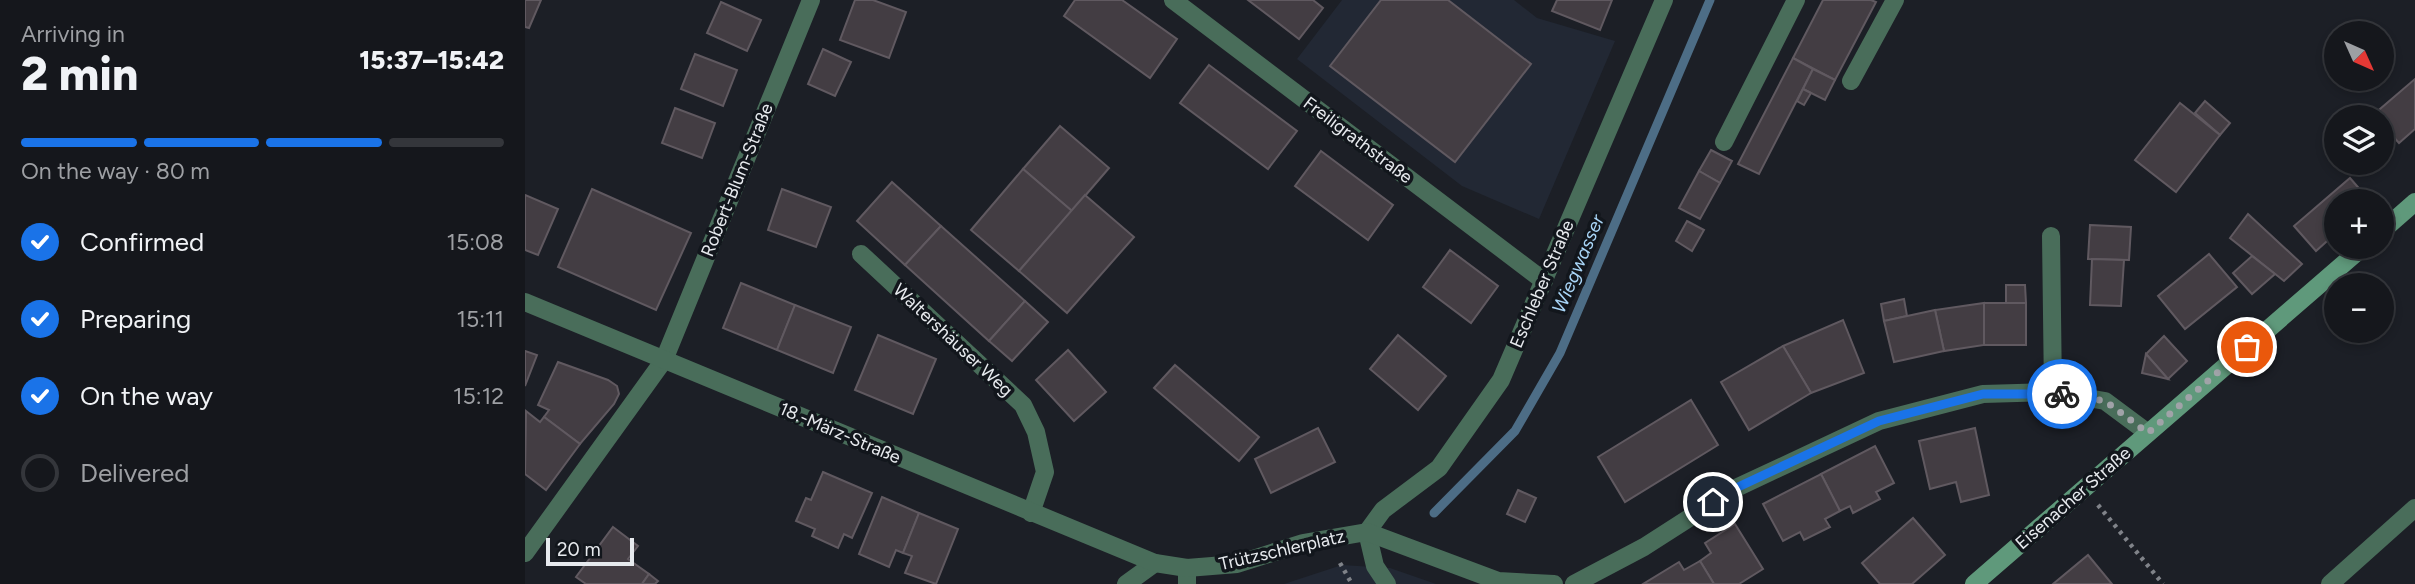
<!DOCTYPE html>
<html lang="en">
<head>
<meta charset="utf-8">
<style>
	:root { --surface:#15171c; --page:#222429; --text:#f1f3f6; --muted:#9d9fa3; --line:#34363b; --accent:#1a73e8 }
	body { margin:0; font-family:Figtree,sans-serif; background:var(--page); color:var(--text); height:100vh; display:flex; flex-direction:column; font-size:26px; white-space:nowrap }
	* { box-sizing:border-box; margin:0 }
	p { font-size:23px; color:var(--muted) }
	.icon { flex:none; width:38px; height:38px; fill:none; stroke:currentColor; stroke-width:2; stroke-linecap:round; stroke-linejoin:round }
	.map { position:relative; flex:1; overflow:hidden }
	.drawer { display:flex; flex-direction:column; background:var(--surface); width:525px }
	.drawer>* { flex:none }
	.needle { width:46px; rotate:135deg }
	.buttons { position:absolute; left:1799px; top:21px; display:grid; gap:14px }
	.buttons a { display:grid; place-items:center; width:70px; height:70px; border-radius:50%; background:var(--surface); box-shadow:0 4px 10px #0003,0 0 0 2px var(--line); font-size:35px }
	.scale { position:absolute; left:21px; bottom:18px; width:88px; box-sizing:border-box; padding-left:7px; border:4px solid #e7eaee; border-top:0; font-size:19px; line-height:24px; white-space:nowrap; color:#e7eaee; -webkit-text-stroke:5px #12161c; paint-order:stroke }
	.pin { position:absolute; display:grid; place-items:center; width:60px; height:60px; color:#fff; margin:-30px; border:4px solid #fff; border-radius:50%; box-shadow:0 2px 7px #0007 }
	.courier { position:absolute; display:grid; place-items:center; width:70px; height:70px; margin:-35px; border:5px solid #1a73e8; border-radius:50%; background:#fff; color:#222; box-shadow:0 2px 9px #0007 }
	.headline em { font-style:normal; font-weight:800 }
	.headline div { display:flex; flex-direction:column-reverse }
	.headline { display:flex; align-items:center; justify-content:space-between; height:119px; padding:0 21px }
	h1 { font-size:46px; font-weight:800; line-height:52px }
	.bar { display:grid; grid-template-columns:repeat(4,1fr); gap:10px 7px; align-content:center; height:84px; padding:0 21px }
	.bar i { height:9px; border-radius:5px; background:var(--line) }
	.bar .active { background:var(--accent) }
	.bar p { grid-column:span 4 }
	ol { padding:0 21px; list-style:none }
	li { display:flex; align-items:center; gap:21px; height:77px }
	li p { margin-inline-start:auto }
	li .icon { padding:7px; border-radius:50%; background:var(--accent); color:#fff; stroke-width:4 }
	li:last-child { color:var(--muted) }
	li i { width:38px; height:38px; border:4px solid var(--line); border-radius:50% }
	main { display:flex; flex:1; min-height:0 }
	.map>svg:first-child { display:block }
</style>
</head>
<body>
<main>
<section class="drawer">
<div class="headline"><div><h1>2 min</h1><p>Arriving in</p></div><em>15:37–15:42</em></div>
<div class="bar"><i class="active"></i><i class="active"></i><i class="active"></i><i></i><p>On the way · 80 m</p></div>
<ol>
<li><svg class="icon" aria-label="check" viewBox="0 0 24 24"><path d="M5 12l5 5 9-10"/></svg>Confirmed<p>15:08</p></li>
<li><svg class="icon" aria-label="check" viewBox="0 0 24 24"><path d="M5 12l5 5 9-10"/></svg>Preparing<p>15:11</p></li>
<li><svg class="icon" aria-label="check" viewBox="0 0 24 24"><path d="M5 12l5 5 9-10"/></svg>On the way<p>15:12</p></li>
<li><i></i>Delivered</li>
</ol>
</section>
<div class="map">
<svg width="1890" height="584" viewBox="0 0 1890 584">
	<rect width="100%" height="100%" fill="#1c1f26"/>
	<g fill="#222834">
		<polygon points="817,0 989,0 1012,18 1090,41 1014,219 937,186 772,59"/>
		<polygon points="817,565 865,568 911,584 759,584"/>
	</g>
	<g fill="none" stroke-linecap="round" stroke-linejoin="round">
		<polyline stroke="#4d6d86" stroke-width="9" points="909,513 990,431 1035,353 1185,0"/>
	</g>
	<g fill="#433d43" stroke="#605960" stroke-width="2">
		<polygon points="0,0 16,0 4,28 0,27"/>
		<polygon points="330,0 348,0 381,12 364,58 315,40"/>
		<polygon points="550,0 597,0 652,39 625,78 539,16"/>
		<polygon points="723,0 788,0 798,8 774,39"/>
		<polygon points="856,0 923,0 1006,64 930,162 805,66"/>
		<polygon points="1032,0 1087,0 1075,30 1027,11"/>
		<polygon points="1298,0 1346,0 1351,2 1310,80 1268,58"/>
		<polygon points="196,2 236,20 222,51 182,33"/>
		<polygon points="298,49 326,62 310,96 283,84"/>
		<polygon points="170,54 212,70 198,106 156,89"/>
		<polygon points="1268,58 1288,69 1234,174 1213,164"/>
		<polygon points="684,65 772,131 743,169 655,103"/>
		<polygon points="1288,69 1310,80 1300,100 1278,89"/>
		<polygon points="1890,79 1890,129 1874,143 1857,124 1857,117 1851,117 1848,115"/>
		<polygon points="1278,89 1286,93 1279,105 1272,101"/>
		<polygon points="1680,101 1705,123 1695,135 1670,113"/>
		<polygon points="1655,103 1695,135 1651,192 1610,160"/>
		<polygon points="150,108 190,123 177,158 137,143"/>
		<polygon points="535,126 584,168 547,211 498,169"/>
		<polygon points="1186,150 1207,161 1195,183 1174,171"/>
		<polygon points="796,151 868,205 843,240 770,186"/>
		<polygon points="498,169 547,211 494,271 446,230"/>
		<polygon points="1174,171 1195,183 1175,219 1154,208"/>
		<polygon points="1825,178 1845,201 1811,201 1811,233 1791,251 1769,226"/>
		<polygon points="367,182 416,226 380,265 332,221"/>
		<polygon points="67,189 166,233 131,310 33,267"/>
		<polygon points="257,189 306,207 291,247 243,230"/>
		<polygon points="0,195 33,209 13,255 0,250"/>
		<polygon points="560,195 609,237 542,313 494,271"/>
		<polygon points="1723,214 1777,264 1759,281 1705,238"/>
		<polygon points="1162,221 1179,230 1167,251 1151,241"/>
		<polygon points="1565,225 1606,227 1604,260 1563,259"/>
		<polygon points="416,226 500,301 464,341 380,265"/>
		<polygon points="925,250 973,286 946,323 898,287"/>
		<polygon points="1684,254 1712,287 1660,329 1633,296"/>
		<polygon points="1727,256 1750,274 1727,294 1708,273"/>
		<polygon points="1567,259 1599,260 1596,306 1565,305"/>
		<polygon points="216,283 270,305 252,350 198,328"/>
		<polygon points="1481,285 1500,285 1501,303 1481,303"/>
		<polygon points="1379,299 1382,316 1359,321 1356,304"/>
		<polygon points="500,301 523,322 487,361 464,341"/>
		<polygon points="1459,303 1459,345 1419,351 1410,310"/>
		<rect x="1459" y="303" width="42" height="42"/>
		<polygon points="270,305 326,327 308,373 252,350"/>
		<polygon points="1410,310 1419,351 1369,362 1359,321"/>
		<polygon points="1318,320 1339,373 1286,393 1258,346"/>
		<polygon points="353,335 411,359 388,414 330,390"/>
		<polygon points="873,335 921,376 893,410 845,369"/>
		<polygon points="1639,336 1662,361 1643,379 1621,354"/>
		<polygon points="1258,346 1286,393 1224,430 1196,382"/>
		<polygon points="543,350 581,392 549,421 511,380"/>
		<polygon points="0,351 12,355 0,386"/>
		<polygon points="1621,354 1643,379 1617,373"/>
		<polygon points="33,362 83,380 92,386 94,394 89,404 55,444 19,417 24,410 13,405"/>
		<polygon points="650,365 734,437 714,461 629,388"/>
		<polygon points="1166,400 1193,445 1100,502 1073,457"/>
		<polygon points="1,411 15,422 19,417 55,444 21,490 0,474"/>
		<polygon points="793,428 810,462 746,493 730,459"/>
		<polygon points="1450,428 1464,495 1436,502 1431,482 1405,489 1394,441"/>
		<polygon points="1350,446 1369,483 1351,492 1355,499 1328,513 1325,506 1315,511 1296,474"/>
		<polygon points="298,472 347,493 327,538 319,534 313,548 287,536 290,529 271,521 281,498 286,500"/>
		<polygon points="1296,474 1315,511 1300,519 1305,527 1279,540 1275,532 1258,541 1238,504"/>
		<polygon points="993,490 1011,498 1000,522 982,514"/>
		<polygon points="357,497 394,513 378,553 371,550 364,567 334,554"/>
		<polygon points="394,513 433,529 411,584 380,573 387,556 378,553"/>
		<polygon points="1388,518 1420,555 1387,584 1355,584 1337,563"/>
		<polygon points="1210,524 1238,569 1214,584 1189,584 1175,561 1186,553 1180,543"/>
		<polygon points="88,527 113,546 103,559 124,574 117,584 61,584 51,577"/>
		<polygon points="1563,555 1587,584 1528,584"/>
		<polygon points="1175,561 1189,584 1118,584 1154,562 1159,570"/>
		<polygon points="124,574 133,581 130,584 117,584"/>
	</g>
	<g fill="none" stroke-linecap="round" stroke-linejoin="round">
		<g stroke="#808389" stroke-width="4.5" stroke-dasharray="3.5 5" stroke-linecap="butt">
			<polyline points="1573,505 1638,584"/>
			<polyline points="815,563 827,584"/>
		</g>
		<g stroke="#496d5a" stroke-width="18">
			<polyline points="1326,81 1370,0"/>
			<polyline points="1199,142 1271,0"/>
			<polyline points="842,532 850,566 862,584"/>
			<polyline points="1805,584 1890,508"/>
		</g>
		<g stroke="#496d5a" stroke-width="18">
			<polyline points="648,0 1019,281"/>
			<polyline points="1526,236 1528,392"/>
			<polyline points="336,254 498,405 511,432 520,472 506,513"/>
			<polyline points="842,532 858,510 914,468 976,380 1139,0"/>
			<polyline points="0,553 139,360 286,0"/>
			<polyline points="662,568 662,584"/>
			<polyline points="601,584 630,563"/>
		</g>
		<g stroke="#496d5a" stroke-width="18">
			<polyline points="0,302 630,563 662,568 712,564 778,543 842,532 973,581 1029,584"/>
			<polyline points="1049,584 1119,547 1211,488 1354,421 1458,394 1528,392 1580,401 1623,433"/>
		</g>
		<g stroke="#5f997b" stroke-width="18">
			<polyline points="1857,231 1890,202"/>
			<polyline points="1449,584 1838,247"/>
		</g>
	</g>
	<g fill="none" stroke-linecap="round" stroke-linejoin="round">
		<polyline stroke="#a0a3a8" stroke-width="7" stroke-dasharray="0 12.6" points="1537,394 1580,401 1623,433 1722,347"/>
		<polyline stroke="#1a73e8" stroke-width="9" points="1188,502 1211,488 1354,421 1458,394 1537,394"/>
	</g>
	<g text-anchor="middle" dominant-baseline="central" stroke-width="7" stroke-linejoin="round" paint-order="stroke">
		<g font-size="18" fill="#e7eaee" stroke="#12161c">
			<text transform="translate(833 140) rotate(37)">Freiligrathstraße</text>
			<text transform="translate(212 180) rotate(-68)">Robert-Blum-Straße</text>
			<text transform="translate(1017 284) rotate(-67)">Eschleber Straße</text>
			<text transform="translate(428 340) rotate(43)">Waltershäuser Weg</text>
			<text transform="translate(315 433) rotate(23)">18.-März-Straße</text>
			<text transform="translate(1548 498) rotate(-41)">Eisenacher Straße</text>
			<text transform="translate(757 550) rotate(-13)">Trützschlerplatz</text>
		</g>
		<g font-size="19" font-style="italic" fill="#a9d5f7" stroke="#12161c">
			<text transform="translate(1053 264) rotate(-67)">Wiegwasser</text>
		</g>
	</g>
</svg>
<div class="buttons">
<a><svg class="needle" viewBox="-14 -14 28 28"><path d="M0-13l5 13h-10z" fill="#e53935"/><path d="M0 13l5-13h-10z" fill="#9d9fa3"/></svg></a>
<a><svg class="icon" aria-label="layers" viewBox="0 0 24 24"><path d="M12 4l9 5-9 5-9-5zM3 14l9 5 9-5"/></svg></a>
<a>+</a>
<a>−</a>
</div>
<div class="scale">20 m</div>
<div class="pin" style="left:1722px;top:347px;background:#ea580c"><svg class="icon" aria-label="bag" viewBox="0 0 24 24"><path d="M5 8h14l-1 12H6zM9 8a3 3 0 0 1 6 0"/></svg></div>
<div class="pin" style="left:1188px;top:502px;background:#1f2937"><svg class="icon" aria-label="home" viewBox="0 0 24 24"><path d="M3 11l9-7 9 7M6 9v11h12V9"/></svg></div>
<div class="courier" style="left:1537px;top:394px"><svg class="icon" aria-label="bike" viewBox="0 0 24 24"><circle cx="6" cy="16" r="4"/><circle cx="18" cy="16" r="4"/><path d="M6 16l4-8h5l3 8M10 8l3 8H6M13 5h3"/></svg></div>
</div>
</main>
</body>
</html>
